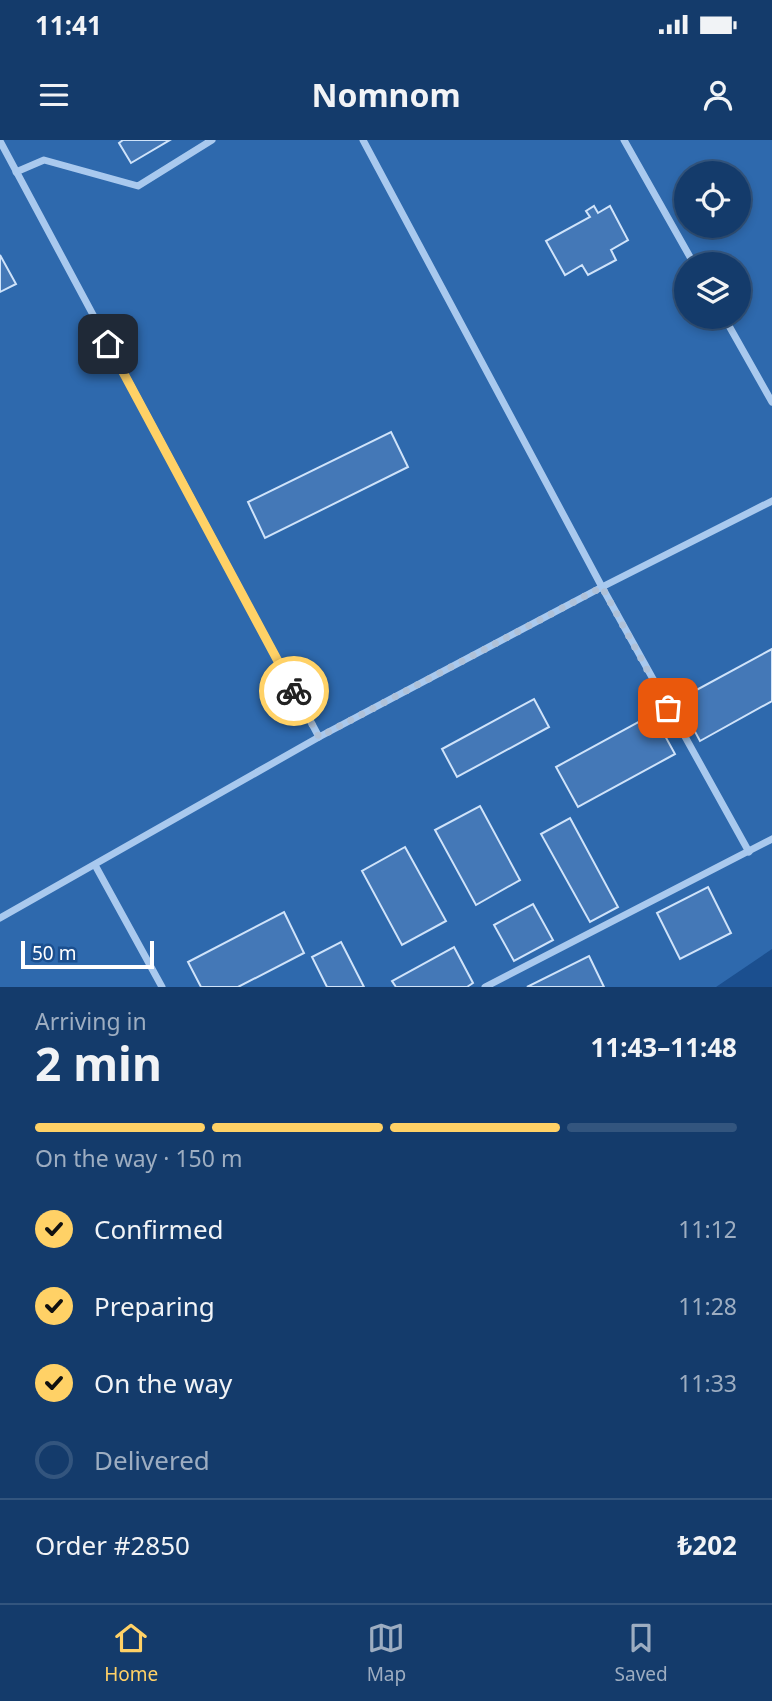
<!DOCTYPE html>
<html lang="en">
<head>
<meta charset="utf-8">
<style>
	:root { --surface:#143b6b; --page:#214673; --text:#f1f3f6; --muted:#9dadc1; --line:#33557e; --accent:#ffd166 }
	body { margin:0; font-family:"Noto Sans",sans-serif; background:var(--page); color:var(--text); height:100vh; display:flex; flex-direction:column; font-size:26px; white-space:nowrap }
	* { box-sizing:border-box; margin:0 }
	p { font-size:23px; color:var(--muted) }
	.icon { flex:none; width:38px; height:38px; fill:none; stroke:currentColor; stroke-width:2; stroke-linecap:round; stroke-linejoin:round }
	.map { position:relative; height:847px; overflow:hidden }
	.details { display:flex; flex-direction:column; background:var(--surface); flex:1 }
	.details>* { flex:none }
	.fabs { position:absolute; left:674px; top:21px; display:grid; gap:14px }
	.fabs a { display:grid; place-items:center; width:77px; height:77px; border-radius:50%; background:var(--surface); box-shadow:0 4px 10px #0003,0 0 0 2px var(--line); font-size:35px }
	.scale { position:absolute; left:21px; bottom:18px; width:133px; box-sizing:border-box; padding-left:7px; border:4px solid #fff; border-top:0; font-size:19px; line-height:24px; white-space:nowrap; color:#fff; -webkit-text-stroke:5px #1b4f8f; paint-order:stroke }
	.pin { position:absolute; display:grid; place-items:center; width:60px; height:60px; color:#fff; margin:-30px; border-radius:14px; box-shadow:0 4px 10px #0006 }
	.courier { position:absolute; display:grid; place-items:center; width:70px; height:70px; margin:-35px; border:5px solid #ffd166; border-radius:50%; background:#fff; color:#222; box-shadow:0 2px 9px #0007 }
	.summary em { font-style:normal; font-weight:700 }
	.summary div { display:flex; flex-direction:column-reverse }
	.summary { display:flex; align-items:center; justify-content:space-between; height:119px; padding:0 35px }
	h1 { font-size:46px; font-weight:700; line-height:52px }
	.bar { display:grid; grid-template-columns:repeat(4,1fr); gap:10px 7px; align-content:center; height:84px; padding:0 35px }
	.bar i { height:9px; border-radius:5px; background:var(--line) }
	.bar .selected { background:var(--accent) }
	.bar p { grid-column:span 4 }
	.line { display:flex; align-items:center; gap:18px; padding:0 35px; border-top:2px solid var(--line) }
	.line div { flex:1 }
	ol { padding:0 35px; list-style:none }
	li { display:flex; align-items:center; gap:21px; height:77px }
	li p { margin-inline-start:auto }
	li .icon { padding:7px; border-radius:50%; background:var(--accent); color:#111; stroke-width:4 }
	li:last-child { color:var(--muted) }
	li i { width:38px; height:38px; border:4px solid var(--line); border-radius:50% }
	.status { display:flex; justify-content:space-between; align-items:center; height:49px; padding:0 35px; background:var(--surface); direction:ltr }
	.status svg { height:19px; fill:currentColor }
	header { display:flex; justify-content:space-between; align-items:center; height:91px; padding:0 35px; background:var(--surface); font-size:32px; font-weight:700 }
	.dock { display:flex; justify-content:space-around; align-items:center; height:98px; border-top:2px solid var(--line); background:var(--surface); font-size:19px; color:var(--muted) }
	.dock a { display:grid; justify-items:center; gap:4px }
	.dock .selected { color:var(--accent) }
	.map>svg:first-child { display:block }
</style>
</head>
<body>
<div class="status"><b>11:41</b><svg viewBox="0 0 49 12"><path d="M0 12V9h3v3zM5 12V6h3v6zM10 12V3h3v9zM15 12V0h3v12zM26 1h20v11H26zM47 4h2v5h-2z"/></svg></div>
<header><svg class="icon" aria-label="menu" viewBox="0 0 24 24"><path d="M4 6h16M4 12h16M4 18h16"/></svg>Nomnom<svg class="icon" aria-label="person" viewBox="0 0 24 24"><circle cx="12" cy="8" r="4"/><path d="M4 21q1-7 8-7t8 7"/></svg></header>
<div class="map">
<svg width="772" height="847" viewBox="0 0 772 847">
	<rect width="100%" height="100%" fill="#1b4f8f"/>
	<path fill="#2e69ad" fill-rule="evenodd" d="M0,0H772V809L716,847H0ZM686,33H738V86H686ZM686,124H738V177H686Z"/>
	<g fill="#4478b7" stroke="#cfe3fa" stroke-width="2">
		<polygon points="123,0 170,0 131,23 119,3"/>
		<polygon points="594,66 598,73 610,66 628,100 611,110 616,120 588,135 582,125 565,135 546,101 590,77 586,71"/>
		<polygon points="0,115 16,144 0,152"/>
		<polygon points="391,292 408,327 265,398 248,362"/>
		<polygon points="772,509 772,561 700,601 678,560"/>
		<polygon points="534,559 549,587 457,637 442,609"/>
		<polygon points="653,574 675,614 578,667 556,627"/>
		<polygon points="480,666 520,740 476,765 435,690"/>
		<polygon points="570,678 618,767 590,782 541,694"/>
		<polygon points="405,707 446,781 402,805 362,731"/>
		<polygon points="708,747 731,793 680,819 657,773"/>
		<polygon points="533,764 553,800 514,821 494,785"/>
		<polygon points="284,772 304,813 238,847 201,847 188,822"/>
		<polygon points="341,802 364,847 327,847 312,817"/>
		<polygon points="454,807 473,843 467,847 396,847 392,841"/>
		<polygon points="589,816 604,847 527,847"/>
	</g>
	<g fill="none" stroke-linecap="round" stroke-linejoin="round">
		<g stroke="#a9c9ee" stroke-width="7">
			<polyline points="363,0 602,447 749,712"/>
			<polyline points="624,0 694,124"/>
			<polyline points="0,1 319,597"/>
			<polyline points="16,32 44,20 138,46 212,0"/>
			<polyline points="724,177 772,262"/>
			<polyline points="95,725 162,847"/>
			<polyline points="0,778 319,597 602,447 772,361"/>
			<polyline points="485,847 772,699"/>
		</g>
	</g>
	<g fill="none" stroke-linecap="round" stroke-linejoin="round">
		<polyline stroke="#afc1d8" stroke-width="7" stroke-dasharray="0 12.6" points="294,551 319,597 602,447 668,568"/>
		<polyline stroke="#ffd166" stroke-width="9" points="108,204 294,551"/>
	</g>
</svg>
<div class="fabs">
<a><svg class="icon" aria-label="locate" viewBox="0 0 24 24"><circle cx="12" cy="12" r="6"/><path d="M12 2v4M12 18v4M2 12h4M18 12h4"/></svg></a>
<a><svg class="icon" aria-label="layers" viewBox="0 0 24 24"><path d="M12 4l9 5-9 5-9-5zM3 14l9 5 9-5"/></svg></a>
</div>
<div class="scale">50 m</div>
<div class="pin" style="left:668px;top:568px;background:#ea580c"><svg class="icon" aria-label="bag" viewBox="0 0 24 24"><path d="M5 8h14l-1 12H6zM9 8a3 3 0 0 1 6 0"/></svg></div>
<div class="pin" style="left:108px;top:204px;background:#1f2937"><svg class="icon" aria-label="home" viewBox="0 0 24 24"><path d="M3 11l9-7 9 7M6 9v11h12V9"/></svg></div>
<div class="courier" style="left:294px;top:551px"><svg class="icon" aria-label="bike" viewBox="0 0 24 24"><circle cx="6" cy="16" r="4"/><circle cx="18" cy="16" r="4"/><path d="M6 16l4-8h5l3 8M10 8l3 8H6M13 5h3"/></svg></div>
</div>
<section class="details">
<div class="summary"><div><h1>2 min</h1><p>Arriving in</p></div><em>11:43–11:48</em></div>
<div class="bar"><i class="selected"></i><i class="selected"></i><i class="selected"></i><i></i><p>On the way · 150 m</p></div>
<ol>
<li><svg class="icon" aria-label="check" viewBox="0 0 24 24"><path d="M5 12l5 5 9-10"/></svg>Confirmed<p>11:12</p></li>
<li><svg class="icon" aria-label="check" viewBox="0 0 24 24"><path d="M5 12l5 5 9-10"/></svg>Preparing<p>11:28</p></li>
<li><svg class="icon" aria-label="check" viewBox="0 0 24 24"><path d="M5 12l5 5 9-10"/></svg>On the way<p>11:33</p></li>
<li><i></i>Delivered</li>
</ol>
<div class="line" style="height:91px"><div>Order #2850</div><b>₺202</b></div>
</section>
<nav class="dock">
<a class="selected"><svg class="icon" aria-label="home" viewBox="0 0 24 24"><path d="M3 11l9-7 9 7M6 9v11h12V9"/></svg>Home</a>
<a><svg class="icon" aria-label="map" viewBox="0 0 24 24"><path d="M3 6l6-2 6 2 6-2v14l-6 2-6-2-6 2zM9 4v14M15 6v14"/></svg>Map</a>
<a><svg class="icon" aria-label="saved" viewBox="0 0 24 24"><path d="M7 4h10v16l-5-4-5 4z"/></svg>Saved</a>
</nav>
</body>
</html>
